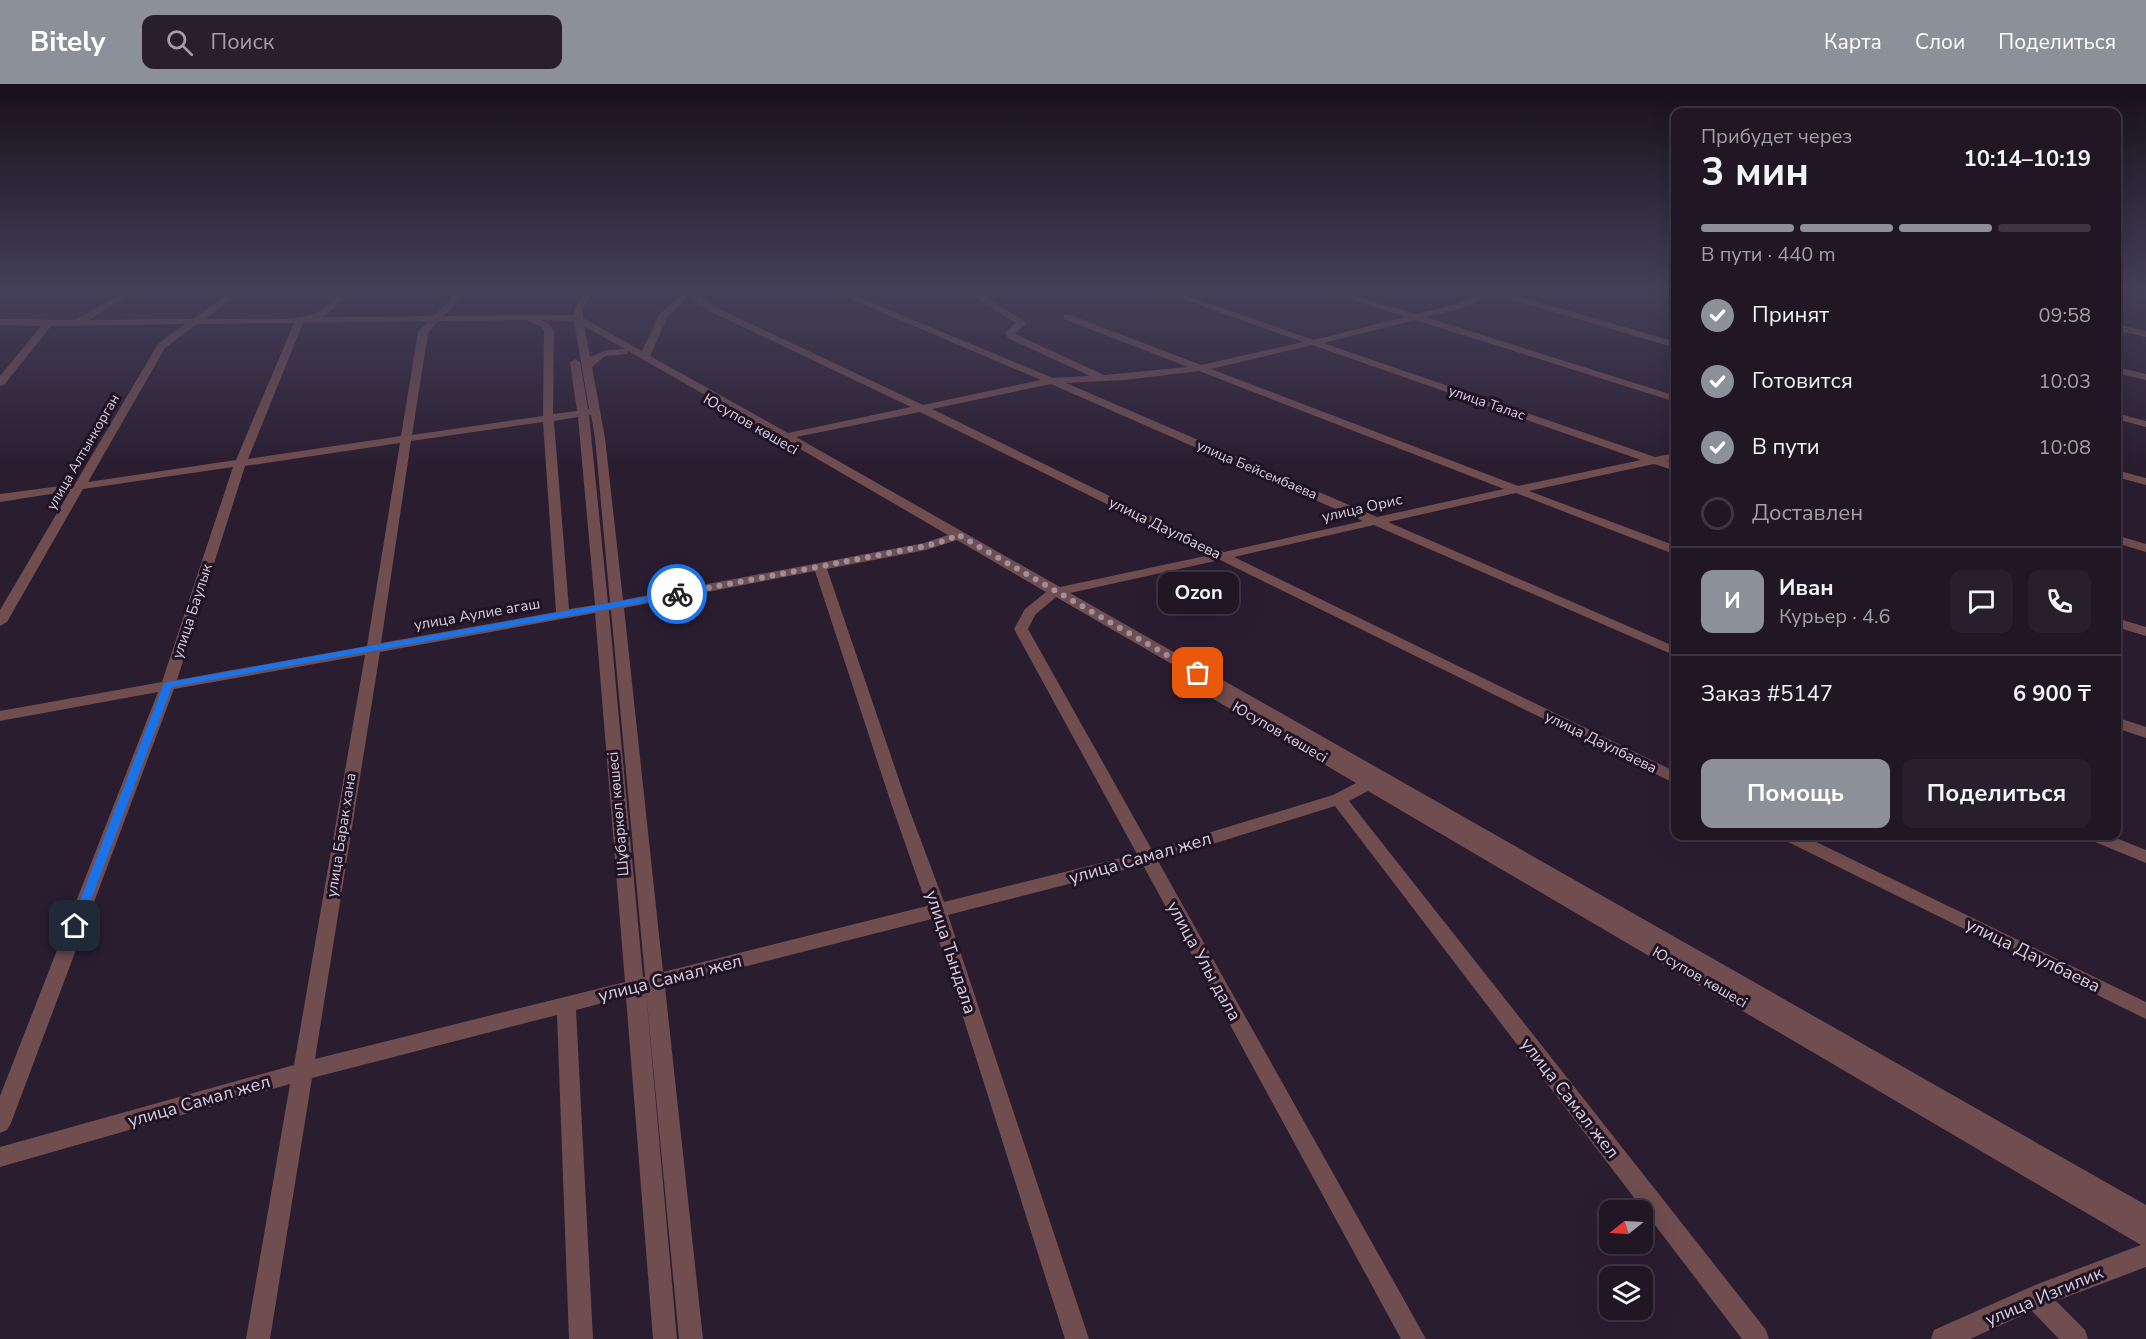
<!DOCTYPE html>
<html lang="ru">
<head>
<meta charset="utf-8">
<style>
	:root { --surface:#201624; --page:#281f2c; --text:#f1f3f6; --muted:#a29fa6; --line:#3d3541; --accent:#8c9099 }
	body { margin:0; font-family:"Nunito Sans",sans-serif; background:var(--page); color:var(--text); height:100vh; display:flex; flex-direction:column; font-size:22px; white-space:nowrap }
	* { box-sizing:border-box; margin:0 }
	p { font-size:20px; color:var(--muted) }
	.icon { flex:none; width:33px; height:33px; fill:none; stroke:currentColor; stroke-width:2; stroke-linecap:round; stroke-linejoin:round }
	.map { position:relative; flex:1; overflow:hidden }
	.side { position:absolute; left:1671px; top:24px; width:450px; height:732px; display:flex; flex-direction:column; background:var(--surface); border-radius:12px; box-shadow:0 6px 24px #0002,0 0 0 2px var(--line) }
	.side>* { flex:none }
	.needle { width:39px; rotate:252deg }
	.buttons { position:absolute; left:1599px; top:1116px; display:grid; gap:12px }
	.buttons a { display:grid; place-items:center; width:54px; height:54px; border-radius:12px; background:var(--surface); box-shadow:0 6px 24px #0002,0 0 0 2px var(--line); font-size:30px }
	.pin { position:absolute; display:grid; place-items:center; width:51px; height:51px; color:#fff; margin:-26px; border-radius:12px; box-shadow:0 3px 9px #0006 }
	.courier { position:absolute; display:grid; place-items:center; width:60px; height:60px; margin:-30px; border:4px solid #1a73e8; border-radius:50%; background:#fff; color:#222; box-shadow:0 2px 8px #0007 }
	.bubble { position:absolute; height:42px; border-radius:12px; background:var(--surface); box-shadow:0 6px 24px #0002,0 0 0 2px var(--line); font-size:20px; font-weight:700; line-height:42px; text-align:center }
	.overview em { font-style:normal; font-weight:700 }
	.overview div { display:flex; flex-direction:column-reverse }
	.overview { display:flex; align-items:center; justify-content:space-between; height:102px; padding:0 30px }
	h1 { font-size:39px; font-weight:700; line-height:45px }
	.bar { display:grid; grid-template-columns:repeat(4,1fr); gap:9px 6px; align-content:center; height:72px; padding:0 30px }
	.bar i { height:8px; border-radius:4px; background:var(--line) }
	.bar .current { background:var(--accent) }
	.bar p { grid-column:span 4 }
	.line { display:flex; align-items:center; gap:15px; padding:0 30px; border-top:2px solid var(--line) }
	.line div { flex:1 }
	.round { display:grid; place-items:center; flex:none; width:63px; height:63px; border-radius:12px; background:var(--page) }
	ol { padding:0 30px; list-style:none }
	li { display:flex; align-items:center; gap:18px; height:66px }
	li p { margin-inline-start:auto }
	li .icon { padding:6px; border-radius:50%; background:var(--accent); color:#fff; stroke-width:4 }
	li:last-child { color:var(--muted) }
	li i { width:33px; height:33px; border:3px solid var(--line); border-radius:50% }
	.action { display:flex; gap:12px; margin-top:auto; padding:12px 30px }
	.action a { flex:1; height:69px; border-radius:12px; background:var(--accent); color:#fff; font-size:24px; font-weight:700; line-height:69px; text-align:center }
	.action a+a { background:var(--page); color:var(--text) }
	header { display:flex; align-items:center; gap:36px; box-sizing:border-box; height:84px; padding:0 30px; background:var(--accent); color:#fff }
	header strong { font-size:28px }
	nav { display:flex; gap:33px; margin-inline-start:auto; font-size:21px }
	.search { width:420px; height:54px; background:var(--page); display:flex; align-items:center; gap:15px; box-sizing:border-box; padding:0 21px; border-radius:12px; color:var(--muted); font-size:22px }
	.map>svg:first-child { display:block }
</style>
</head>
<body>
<header>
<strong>Bitely</strong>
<div class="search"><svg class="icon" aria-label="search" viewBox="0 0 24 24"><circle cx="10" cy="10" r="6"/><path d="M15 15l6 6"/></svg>Поиск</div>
<nav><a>Карта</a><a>Слои</a><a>Поделиться</a></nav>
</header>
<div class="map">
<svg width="2146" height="1255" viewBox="0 0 2146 1255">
	<rect width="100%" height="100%" fill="#2a1d30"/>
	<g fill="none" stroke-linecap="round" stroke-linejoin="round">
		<g fill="#704d4f" fill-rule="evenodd">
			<path d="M125,207H135L89,236L193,235L232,207H242L205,235C235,234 287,239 314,230C330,224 335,207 354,207L322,233L434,232L458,207H467L444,232L574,231L575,224L585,207H593L583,224V234L642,267L659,231L684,207H694L711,221L923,321L1041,296L832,207H844L1053,294L1090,292L1008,254L1005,249L1015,239L966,207H976L1024,237L1026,239L1015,250L1104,291L1188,283L1064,235V231H1070L1201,281L1303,258L1160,207H1173L1314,256L1405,233L1328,207H1341L1415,230L1456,220L1486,207H1501L1676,258V264L1493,210L1462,224L1425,233L1676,312V318L1415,236L1323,259L1655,373L1676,369V375L1667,377L1676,380V387L1654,380L1529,407L1676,462V471L1516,409L1388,438L1676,563V572L1374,441L1234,473L1676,688V700L1220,476L1070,509L2146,1121V1183L2056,1217L2085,1246L2088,1255H2059L2032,1227L1970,1255H1931L1934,1246L2035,1201L2141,1161L1368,707L1349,717L1766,1246L1769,1255H1742L1335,722L1158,777L1426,1255H1401L1143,781L948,831L1089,1255H1065L932,835L665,903L703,1255H679L646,908L677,1255H653L626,913L576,926L593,1255H569L557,931L312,994L270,1255H246L290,1000L0,1083V1063L294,981L365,571L174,605L11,1039L7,1046L0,1049V1012L158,608L0,637V627L162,598L233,383L83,405L7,538L0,542V526L70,407L0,418V410L75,400L158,260L185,240L51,242L4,301L0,302V292L41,242L0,241V235L76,236ZM689,212L705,225L911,323L788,349L650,272L668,232ZM526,236L540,242L544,247L543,332L412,351L428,249L438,237ZM540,236L574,237L589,325H588L580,278L575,275L570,278L577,327L553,330L554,246L546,238ZM428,237L418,248L401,352L248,375L303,239ZM294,239L236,376L88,398L165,264L197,240ZM584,242L625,265L607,266L590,273ZM1312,261L1641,376L1518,402L1211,285ZM628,267L777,352L778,355L785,356L948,451L924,459L623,516L605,354L592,283L605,272L627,270ZM1199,287L1504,405L1377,433L1066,299L1125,296ZM1051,300L1363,437L1224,468L932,325ZM920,328L1210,471L1060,503L796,353ZM589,331H591L595,354L610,518L608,519ZM578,333L595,521L569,525L554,337ZM543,338L556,528L381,559L411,357ZM400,359L367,562L177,596L245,382ZM957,456L1046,508L1025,525L1014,545L1137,770L944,818L908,722L827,485L926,466ZM815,487L892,722L927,822L663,888L624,524ZM1056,513L1208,601L1203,603L1201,606L1203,609L1356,699L1333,711L1152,766L1028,545L1035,531ZM611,526L645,893H643L609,527ZM595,529L625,898L315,975L380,568Z"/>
			<polygon points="2116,240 2146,247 2146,253 2116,246"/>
			<polygon points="2116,283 2146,290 2146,296 2116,289"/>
			<polygon points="2116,329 2146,337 2146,343 2116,335"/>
			<polygon points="2116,386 2146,394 2146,401 2116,393"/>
			<polygon points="2116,451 2146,460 2146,468 2116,459"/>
			<polygon points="2116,534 2146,543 2146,552 2116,543"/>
			<polygon points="2116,633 2146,643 2146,654 2116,644"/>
			<polygon points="1782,752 1804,752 2146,918 2146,935 1784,756"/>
			<polygon points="2088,752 2111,752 2146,766 2146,779 2090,756"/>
		</g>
	</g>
	<linearGradient id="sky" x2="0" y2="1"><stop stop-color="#17101a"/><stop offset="0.54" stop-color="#444059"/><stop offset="1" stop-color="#444059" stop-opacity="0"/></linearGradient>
	<rect width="2146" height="383" fill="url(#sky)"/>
	<polygon fill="#1a73e8" points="677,507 682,510 681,512 172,603 81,842 80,845 71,845 70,842 164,599"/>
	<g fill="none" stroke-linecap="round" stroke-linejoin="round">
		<polyline stroke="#9a90a0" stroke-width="6" stroke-dasharray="0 10.8" points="677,510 926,462 950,455 957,450 1198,589"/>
	</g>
	<g text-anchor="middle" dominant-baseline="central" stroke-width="6" stroke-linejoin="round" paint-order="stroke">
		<g font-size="14" fill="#d7cedc" stroke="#201326">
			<text transform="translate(1487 319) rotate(19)">улица Талас</text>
			<text transform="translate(83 368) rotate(-60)">улица Алтынкорган</text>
			<text transform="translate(1257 386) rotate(23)">улица Бейсембаева</text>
		</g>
		<g font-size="15" fill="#d7cedc" stroke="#201326">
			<text transform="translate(751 340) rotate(30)">Юсупов көшесі</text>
			<text transform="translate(1362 424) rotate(-13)">улица Орис</text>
			<text transform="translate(1165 444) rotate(26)">улица Даулбаева</text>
			<text transform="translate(192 527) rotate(-72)">улица Баулык</text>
			<text transform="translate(477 530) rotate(-10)">улица Аулие агаш</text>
			<text transform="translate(1280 648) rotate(30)">Юсупов көшесі</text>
			<text transform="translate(1601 658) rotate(26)">улица Даулбаева</text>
			<text transform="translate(618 730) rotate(-95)">Шұбаркөл көшесі</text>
			<text transform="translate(341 751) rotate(-81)">улица Барак хана</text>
			<text transform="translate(1700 893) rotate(30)">Юсупов көшесі</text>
		</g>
		<g font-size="18" fill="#d7cedc" stroke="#201326">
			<text transform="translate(1140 774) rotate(-16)">улица Самал жел</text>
			<text transform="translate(951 868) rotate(72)">улица Тындала</text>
			<text transform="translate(2033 871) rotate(26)">улица Даулбаева</text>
			<text transform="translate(1204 877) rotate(61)">улица Улы дала</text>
			<text transform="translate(670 894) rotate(-14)">улица Самал жел</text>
			<text transform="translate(1570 1014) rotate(52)">улица Самал жел</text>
			<text transform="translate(199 1017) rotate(-16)">улица Самал жел</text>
			<text transform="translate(2044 1212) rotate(-23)">улица Изгилик</text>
		</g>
	</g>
</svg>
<div class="buttons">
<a><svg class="needle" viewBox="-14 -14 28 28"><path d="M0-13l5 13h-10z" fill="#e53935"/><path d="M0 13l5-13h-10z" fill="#a29fa6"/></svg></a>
<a><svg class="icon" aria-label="layers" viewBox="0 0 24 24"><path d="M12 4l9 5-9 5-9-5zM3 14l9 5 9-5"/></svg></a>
</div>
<div class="pin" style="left:1198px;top:589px;background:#ea580c"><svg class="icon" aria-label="bag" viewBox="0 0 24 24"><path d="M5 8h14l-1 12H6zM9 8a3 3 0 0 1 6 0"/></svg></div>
<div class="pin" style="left:75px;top:842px;background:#1f2937"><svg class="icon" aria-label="home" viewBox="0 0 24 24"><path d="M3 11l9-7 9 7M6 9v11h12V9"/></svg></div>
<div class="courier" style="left:677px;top:510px"><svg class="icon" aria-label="bike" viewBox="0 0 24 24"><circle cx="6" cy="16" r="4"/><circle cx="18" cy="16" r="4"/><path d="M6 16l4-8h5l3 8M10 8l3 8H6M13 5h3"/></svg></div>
<div class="bubble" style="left:1158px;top:488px;width:81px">Ozon</div>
<section class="side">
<div class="overview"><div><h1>3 мин</h1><p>Прибудет через</p></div><em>10:14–10:19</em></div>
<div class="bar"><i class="current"></i><i class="current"></i><i class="current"></i><i></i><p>В пути · 440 m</p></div>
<ol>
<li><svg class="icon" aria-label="check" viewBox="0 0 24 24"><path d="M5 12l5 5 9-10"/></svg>Принят<p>09:58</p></li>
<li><svg class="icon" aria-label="check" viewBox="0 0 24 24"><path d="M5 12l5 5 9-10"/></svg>Готовится<p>10:03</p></li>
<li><svg class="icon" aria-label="check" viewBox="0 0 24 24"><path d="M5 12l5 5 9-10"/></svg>В пути<p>10:08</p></li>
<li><i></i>Доставлен</li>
</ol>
<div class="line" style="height:108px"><b class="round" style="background:var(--accent);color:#fff">И</b><div><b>Иван</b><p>Курьер · 4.6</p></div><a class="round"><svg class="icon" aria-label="chat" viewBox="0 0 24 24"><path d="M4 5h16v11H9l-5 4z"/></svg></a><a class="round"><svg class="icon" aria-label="phone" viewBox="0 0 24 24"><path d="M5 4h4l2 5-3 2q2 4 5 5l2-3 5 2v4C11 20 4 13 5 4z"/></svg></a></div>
<div class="line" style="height:78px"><div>Заказ #5147</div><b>6 900 ₸</b></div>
<div class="action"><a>Помощь</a><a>Поделиться</a></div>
</section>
</div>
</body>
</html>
